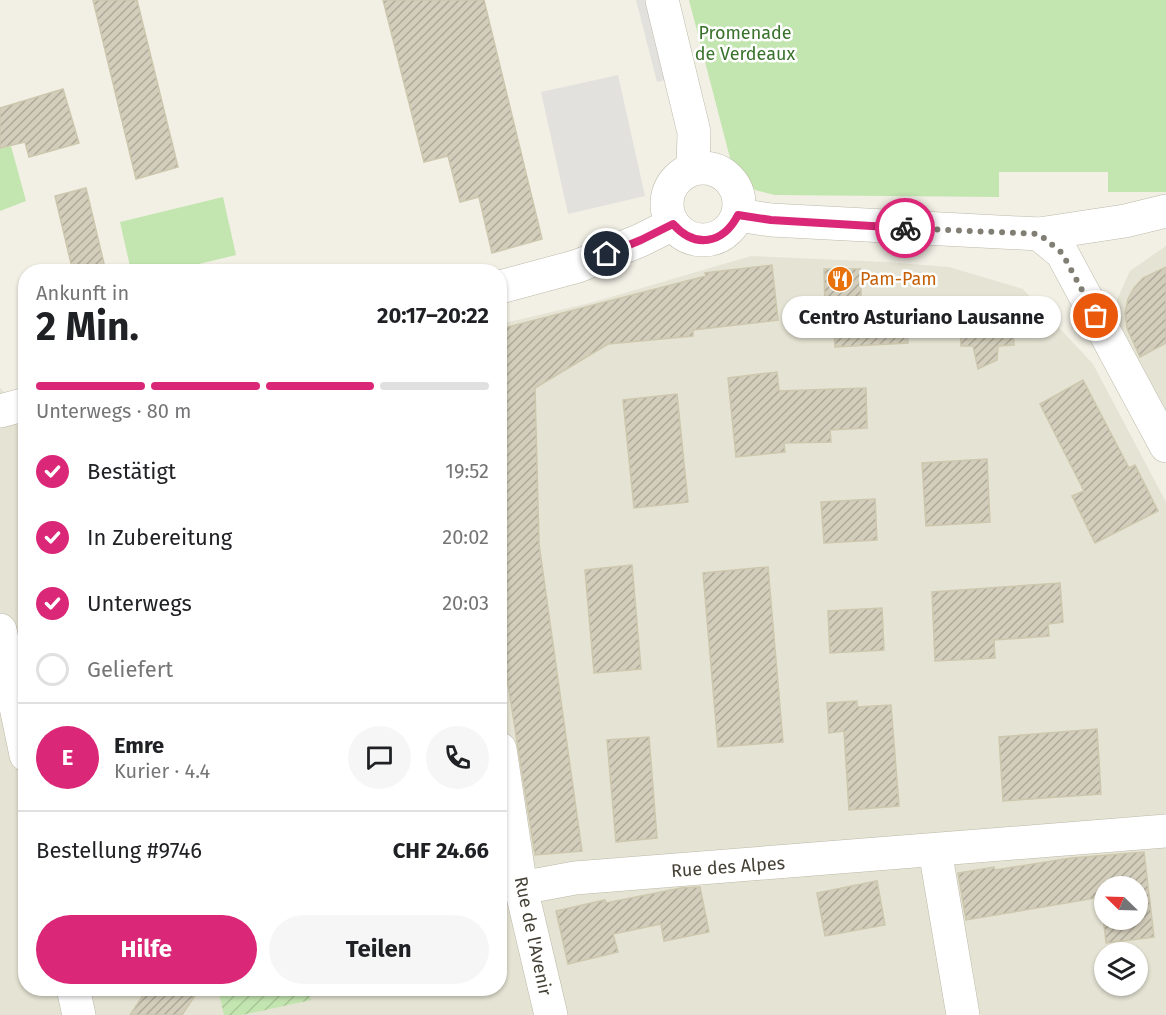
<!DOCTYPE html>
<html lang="de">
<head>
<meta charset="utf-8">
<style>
	:root { --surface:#fff; --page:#f6f6f6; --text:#202124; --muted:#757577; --line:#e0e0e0; --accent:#db2777 }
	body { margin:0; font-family:"Fira Sans",sans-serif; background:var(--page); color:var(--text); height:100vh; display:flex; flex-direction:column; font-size:22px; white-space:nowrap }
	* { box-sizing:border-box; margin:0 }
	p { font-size:20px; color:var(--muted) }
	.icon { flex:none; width:33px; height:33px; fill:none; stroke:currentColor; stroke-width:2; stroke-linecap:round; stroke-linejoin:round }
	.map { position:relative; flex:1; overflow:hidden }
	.panel { position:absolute; left:18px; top:264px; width:489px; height:732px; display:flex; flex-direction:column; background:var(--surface); border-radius:24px; box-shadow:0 2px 4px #0004 }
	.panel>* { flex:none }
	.needle { width:39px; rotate:293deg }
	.controls { position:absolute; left:1094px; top:876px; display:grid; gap:12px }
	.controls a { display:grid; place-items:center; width:54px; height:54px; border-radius:50%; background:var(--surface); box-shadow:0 2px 4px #0004; font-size:30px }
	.pin { position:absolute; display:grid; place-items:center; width:51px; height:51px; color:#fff; margin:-26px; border:3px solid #fff; border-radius:50%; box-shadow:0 2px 6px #0007 }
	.courier { position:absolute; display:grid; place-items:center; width:60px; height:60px; margin:-30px; border:4px solid #db2777; border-radius:50%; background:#fff; color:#222; box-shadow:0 2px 8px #0007 }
	.bubble { position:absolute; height:42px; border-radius:21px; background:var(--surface); box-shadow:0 2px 4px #0004; font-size:20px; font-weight:700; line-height:42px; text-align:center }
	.headline em { font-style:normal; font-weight:700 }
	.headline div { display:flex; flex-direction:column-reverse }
	.headline { display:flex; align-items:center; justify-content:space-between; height:102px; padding:0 18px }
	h1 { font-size:39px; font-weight:700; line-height:45px }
	.bar { display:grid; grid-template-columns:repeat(4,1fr); gap:9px 6px; align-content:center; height:72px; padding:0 18px }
	.bar i { height:8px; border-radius:4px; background:var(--line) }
	.bar .current { background:var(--accent) }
	.bar p { grid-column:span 4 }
	.line { display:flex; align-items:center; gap:15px; padding:0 18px; border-top:2px solid var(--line) }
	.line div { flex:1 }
	.round { display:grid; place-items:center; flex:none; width:63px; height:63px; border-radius:32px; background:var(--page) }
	ol { padding:0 18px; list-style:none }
	li { display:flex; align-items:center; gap:18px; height:66px }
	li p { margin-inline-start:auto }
	li .icon { padding:6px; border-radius:50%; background:var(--accent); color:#fff; stroke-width:4 }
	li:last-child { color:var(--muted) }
	li i { width:33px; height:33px; border:3px solid var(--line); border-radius:50% }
	.action { display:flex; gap:12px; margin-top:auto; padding:12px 18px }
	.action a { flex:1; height:69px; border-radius:36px; background:var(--accent); color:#fff; font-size:24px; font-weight:700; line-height:69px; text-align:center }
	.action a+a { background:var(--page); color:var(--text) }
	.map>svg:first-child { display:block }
</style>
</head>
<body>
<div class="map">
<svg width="1166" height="1015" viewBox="0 0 1166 1015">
	<defs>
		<pattern id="garden-furrows" width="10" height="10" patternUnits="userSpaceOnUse" patternTransform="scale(1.5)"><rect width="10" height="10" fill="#c3e5af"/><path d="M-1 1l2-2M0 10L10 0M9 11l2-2" fill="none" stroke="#a9c697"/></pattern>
		<pattern id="building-hatch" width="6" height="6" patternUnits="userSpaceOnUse" patternTransform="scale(1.5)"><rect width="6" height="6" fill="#d3cebb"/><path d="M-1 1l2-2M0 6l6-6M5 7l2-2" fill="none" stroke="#ada999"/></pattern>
	</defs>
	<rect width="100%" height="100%" fill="#f2f0e5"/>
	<g fill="#e5e3d3" fill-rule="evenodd">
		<polygon points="1166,246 1166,422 1118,325 1117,300 1130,271"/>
		<path d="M751,256L886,262L949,267L1023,289L1093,364L1166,502V1015H0V388L26,415V988H500V324L594,302ZM1104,886H1137V920H1104ZM1104,952H1137V986H1104Z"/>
	</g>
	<g fill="#c3e5af">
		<polygon points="689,0 1166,0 1166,192 1108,192 1108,172 999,172 999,197 775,195 755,190 730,158"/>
		<polygon points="11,146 26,201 0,211 0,148"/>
		<polygon points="223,197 236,255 170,271 131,271 120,222"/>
	</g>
	<polygon fill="url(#garden-furrows)" points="218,989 307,989 311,1000 242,1015 224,1015"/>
	<g fill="#e2e1dd">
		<polygon points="636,0 646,0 666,80 657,82"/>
		<polygon points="618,75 645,196 568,214 541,92"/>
	</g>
	<g fill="url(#building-hatch)" stroke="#cdc7ae" stroke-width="1.5" fill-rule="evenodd">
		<polygon points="93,0 137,0 178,167 136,179"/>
		<polygon points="383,0 484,0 542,239 492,253 479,197 460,202 448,156 424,162"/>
		<polygon points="63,89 79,143 29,157 25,142 0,148 0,108"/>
		<polygon points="86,188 106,272 73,272 55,196"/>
		<polygon points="772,265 778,320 693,330 693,336 608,344 535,388 539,544 582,851 535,855 500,634 500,329 706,276 705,273"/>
		<polygon points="1166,267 1166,343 1140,357 1127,328 1125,313 1128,299 1134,288 1143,278"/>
		<polygon points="824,269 861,269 861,318 907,315 908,343 835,347 833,309 825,309"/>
		<polygon points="1011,303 1014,345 998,346 997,360 978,369 973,346 961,346 959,306"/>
		<polygon points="777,372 779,391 866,388 867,428 830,430 831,442 784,443 785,452 736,457 728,378"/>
		<polygon points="1083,380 1129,468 1135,465 1158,511 1095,543 1072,496 1084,491 1040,404"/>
		<polygon points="677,394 688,502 634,508 623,400"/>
		<polygon points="987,459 990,522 926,526 922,463"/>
		<polygon points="875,499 877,540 824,543 821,502"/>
		<polygon points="632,565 641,669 594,673 585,570"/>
		<polygon points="768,567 783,742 718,747 703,573"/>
		<polygon points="1060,583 1063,622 1048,624 1049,636 994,640 995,658 935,661 932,592"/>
		<polygon points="882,608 884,650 830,653 828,611"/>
		<polygon points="857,701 857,707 891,705 899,806 849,810 844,731 829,733 827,703"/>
		<polygon points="1097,729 1101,794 1003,801 999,737"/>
		<polygon points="649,737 657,838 616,842 607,740"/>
		<path d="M1144,852L1154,937L1106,943L1101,897L966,920L958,873L994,867L995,870L1071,858ZM1104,886H1137V920H1104Z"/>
		<polygon points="877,881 885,925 825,936 817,893"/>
		<polygon points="700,887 709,932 664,941 661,924 613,934 618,952 568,964 556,911 605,900 606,903 681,888"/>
		<polygon points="148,988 200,988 182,1015 130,1015"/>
	</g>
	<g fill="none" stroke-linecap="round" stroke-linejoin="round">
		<g stroke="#bcb9a8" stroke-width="34">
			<g id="minor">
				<polyline points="662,0 694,132 693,169"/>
				<circle cx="703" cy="204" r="36"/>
				<polyline points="738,215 771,220 1039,234 1125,221 1166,211"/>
				<polyline points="1039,234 1062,253 1166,446"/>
				<polyline points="500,287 578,266 641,240 673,224"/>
				<polyline points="0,411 26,404"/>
				<polyline points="0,630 26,755"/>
				<polyline points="500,749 521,888 551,1015"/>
				<polyline points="935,850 963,1015"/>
				<polyline points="521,888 575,878 1166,831"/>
				<polyline points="73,988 79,1015"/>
			</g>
		</g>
		<use href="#minor" stroke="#fff" stroke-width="33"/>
	</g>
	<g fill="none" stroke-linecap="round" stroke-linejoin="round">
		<polyline stroke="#817e73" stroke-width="6" stroke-dasharray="0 10.8" points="905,228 1039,234 1062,253 1096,316"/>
		<path stroke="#db2777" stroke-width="8" d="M607,254L641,240L673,224C695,249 723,244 738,215L771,220L905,228"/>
	</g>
	<defs>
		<g id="restaurant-disc" transform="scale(1.35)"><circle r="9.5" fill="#e8710a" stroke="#fff"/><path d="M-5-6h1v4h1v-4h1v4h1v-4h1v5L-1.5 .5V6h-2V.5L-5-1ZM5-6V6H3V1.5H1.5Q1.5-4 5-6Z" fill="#fff"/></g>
	</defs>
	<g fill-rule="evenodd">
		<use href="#restaurant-disc" x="840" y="279"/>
	</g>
	<g text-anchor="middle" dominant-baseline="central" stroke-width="5" stroke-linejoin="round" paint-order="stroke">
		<g font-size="18" fill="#39722b" stroke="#fff">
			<text x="745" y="33">Promenade<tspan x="745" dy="21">de Verdeaux</tspan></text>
		</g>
		<g font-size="18" fill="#c56008" stroke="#fff" text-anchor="start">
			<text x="860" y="279">Pam-Pam</text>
		</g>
		<g font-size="18" fill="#444035" stroke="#fff">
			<text transform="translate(728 867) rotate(-4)">Rue des Alpes</text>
			<text transform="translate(533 936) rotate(78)">Rue de l'Avenir</text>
		</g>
	</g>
</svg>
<div class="controls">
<a><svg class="needle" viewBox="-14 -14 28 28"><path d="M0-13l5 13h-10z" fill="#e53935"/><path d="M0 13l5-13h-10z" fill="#757577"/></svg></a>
<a><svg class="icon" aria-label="layers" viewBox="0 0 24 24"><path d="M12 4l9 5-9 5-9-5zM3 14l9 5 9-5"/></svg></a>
</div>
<div class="pin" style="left:1096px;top:316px;background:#ea580c"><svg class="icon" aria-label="bag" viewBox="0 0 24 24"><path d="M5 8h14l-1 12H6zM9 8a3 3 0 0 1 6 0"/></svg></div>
<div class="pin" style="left:607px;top:254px;background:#1f2937"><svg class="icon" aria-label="home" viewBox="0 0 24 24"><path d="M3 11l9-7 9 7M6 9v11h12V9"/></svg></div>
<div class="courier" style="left:905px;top:228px"><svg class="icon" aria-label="bike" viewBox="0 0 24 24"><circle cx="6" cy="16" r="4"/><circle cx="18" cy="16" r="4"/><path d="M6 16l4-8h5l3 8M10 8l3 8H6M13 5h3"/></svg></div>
<div class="bubble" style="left:782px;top:296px;width:279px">Centro Asturiano Lausanne</div>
<section class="panel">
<div class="headline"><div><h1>2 Min.</h1><p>Ankunft in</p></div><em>20:17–20:22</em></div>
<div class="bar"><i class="current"></i><i class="current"></i><i class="current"></i><i></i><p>Unterwegs · 80 m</p></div>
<ol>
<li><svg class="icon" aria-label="check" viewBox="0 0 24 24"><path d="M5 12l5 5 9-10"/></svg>Bestätigt<p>19:52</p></li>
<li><svg class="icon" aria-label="check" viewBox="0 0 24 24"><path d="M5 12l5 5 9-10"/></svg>In Zubereitung<p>20:02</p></li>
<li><svg class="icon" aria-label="check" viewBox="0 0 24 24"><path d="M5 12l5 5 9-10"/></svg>Unterwegs<p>20:03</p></li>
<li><i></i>Geliefert</li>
</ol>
<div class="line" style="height:108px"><b class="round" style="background:var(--accent);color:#fff">E</b><div><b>Emre</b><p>Kurier · 4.4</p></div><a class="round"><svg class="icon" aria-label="chat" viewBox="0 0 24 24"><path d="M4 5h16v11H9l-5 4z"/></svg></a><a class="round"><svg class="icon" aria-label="phone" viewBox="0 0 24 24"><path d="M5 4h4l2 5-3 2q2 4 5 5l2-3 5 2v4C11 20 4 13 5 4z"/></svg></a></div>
<div class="line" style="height:78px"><div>Bestellung #9746</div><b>CHF 24.66</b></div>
<div class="action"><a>Hilfe</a><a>Teilen</a></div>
</section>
</div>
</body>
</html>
